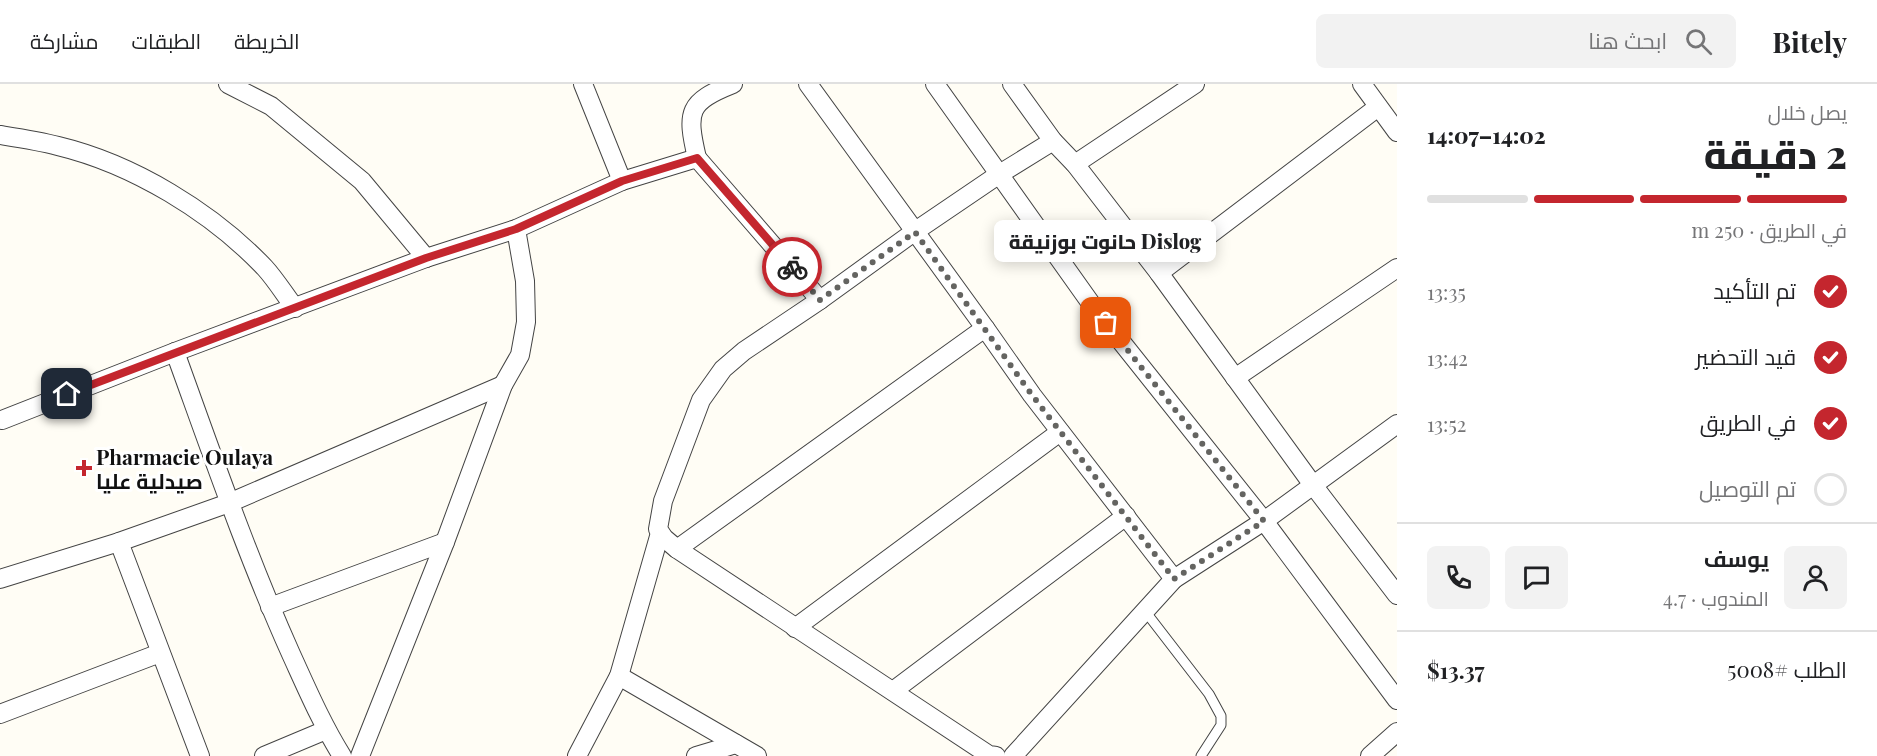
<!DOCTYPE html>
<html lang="ar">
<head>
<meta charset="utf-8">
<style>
	:root { --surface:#fff; --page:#f2f2f2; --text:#202124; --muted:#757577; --line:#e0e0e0; --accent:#c4262e }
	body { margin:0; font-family:"Playfair Display",Cairo,serif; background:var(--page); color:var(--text); direction:rtl; height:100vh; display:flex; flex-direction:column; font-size:22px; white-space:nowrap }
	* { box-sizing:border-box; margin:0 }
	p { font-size:20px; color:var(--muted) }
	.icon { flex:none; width:33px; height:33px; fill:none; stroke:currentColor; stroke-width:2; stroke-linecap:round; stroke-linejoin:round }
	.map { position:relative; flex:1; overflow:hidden; direction:ltr }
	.drawer { display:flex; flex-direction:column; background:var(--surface); width:480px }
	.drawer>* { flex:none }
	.pin { position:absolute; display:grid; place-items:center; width:51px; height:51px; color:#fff; margin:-26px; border-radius:12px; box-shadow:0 3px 9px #0006 }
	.courier { position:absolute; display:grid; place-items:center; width:60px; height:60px; margin:-30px; border:4px solid #c4262e; border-radius:50%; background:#fff; color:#222; box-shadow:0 2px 8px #0007 }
	.bubble { position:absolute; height:42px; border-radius:9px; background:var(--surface); box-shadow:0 3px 15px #0003; font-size:20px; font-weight:800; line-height:42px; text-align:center; direction:rtl }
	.head em { font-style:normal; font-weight:800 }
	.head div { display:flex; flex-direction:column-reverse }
	.head { display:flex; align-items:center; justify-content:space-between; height:102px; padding:0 30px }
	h1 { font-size:39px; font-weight:800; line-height:45px }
	.bar { display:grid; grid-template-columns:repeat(4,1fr); gap:9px 6px; align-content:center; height:72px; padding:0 30px }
	.bar i { height:8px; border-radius:4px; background:var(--line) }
	.bar .active { background:var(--accent) }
	.bar p { grid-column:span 4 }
	.line { display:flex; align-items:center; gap:15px; padding:0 30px; border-top:2px solid var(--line) }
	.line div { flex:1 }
	.round { display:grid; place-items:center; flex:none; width:63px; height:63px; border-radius:9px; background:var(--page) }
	ol { padding:0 30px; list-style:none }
	li { display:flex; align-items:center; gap:18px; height:66px }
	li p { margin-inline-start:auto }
	li .icon { padding:6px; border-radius:50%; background:var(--accent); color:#fff; stroke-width:4 }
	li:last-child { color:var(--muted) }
	li i { width:33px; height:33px; border:3px solid var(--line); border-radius:50% }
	header { display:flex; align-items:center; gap:36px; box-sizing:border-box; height:84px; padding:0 30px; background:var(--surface); border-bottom:2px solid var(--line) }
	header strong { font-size:28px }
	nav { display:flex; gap:33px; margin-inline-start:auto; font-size:21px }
	.search { width:420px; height:54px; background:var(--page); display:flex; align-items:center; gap:15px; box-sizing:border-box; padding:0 21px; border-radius:9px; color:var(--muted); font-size:22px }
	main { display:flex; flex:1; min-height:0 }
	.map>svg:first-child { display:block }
</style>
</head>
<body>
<header>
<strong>Bitely</strong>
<div class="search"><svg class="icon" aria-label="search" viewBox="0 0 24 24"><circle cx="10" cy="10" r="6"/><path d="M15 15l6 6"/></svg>ابحث هنا</div>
<nav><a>الخريطة</a><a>الطبقات</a><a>مشاركة</a></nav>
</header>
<main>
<section class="drawer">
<div class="head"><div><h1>2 دقيقة</h1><p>يصل خلال</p></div><em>14:02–14:07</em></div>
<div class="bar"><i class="active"></i><i class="active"></i><i class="active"></i><i></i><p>في الطريق · 250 m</p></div>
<ol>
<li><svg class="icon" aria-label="check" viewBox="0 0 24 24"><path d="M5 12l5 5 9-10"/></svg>تم التأكيد<p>13:35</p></li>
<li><svg class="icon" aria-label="check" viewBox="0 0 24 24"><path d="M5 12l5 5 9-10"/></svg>قيد التحضير<p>13:42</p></li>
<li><svg class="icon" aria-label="check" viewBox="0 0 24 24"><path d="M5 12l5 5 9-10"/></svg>في الطريق<p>13:52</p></li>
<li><i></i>تم التوصيل</li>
</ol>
<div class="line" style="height:108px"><a class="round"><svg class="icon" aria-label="person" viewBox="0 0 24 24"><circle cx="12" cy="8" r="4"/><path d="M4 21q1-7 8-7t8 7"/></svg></a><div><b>يوسف</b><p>المندوب · 4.7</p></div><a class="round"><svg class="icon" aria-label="chat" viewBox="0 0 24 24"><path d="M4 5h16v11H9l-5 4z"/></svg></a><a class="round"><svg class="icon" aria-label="phone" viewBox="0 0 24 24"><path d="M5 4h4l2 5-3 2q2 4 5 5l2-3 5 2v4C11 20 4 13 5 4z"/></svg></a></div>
<div class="line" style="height:78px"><div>الطلب #5008</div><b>$13.37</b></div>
</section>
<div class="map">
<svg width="1397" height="672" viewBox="0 0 1397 672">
	<rect width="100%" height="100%" fill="#fffdf5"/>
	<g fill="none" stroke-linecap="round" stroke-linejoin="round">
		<g stroke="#444" stroke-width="11">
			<polyline id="service" points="1145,527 1209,610 1221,632 1221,641 1201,672"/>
		</g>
		<g stroke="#444" stroke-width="20">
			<g id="minor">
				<polyline points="228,0 271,22 362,97 426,174"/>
				<polyline points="583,0 622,97"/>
				<polyline points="935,0 1092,221 1264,437 1397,616"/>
				<polyline points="1012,0 1053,57 1075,80 1159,189 1313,401 1397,511"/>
				<polyline points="1362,0 1397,48"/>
				<path d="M0,51C19,54 39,57 58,62C133,80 212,128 265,184C276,196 285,211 295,224"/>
				<path d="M697,74C686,27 688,18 733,0"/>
				<polyline points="1075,80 1195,0"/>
				<polyline points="1159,189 1378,23"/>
				<polyline points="985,244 1032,311 1174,495 1264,437 1397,340"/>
				<path d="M175,268C212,370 247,472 291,570C307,605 322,640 342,672"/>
				<polyline points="1235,294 1397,184"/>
				<polyline points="2,336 175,268 426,174 516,145 622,97 697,74 820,216"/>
				<polyline points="119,458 200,672"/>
				<polyline points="677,465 985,244 808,0"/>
				<polyline points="0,495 119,458 229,419 503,301"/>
				<polyline points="270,523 445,458"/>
				<polyline points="795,544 1060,348"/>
				<polyline points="619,592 757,672"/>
				<polyline points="893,607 1126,432"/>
				<polyline points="0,630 160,569"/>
				<polyline points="264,672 326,646"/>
				<polyline points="360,672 445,458 503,301 520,271 526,238 525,197 516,145"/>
				<polyline points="577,672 619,592 660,449"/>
				<polyline points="696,672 736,660"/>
				<polyline points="996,672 989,671 677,465 664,454 658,445 663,417 701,316 723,285 744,267 820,216 914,148 998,91 1053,57"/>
				<polyline points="1013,672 1174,495"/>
				<polyline points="1370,672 1397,648"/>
			</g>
		</g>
		<use href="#service" stroke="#fff" stroke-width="9"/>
		<use href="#minor" stroke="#fff" stroke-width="18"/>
	</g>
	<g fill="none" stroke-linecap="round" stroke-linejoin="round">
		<polyline stroke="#646461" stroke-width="6" stroke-dasharray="0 10.8" points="792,183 820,216 915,148 1032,311 1174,495 1264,437 1106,239"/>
		<polyline stroke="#c4262e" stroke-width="8" points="67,310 426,174 516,145 622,97 697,74 792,183"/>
	</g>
	<path fill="#c4262e" stroke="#fff" stroke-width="2" d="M81 375h6v6h6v6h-6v6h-6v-6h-6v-6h6z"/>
	<g text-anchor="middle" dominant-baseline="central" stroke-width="6" stroke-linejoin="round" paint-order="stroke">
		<g font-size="21" font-weight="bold" fill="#111" stroke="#fff" text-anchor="start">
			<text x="96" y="372">Pharmacie Oulaya<tspan x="96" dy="24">صيدلية عليا</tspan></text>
		</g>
	</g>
</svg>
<div class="pin" style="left:1106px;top:239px;background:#ea580c"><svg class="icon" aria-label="bag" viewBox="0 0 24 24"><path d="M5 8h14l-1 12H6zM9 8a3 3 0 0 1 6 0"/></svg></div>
<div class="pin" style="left:67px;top:310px;background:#1f2937"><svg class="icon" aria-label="home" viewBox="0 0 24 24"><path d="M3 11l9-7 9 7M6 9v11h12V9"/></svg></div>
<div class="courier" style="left:792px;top:183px"><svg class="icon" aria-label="bike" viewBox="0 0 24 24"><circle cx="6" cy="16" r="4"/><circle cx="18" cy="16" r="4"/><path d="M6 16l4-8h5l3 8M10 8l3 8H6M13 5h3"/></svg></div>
<div class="bubble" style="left:994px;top:136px;width:222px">Dislog حانوت بوزنيقة</div>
</div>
</main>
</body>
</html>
